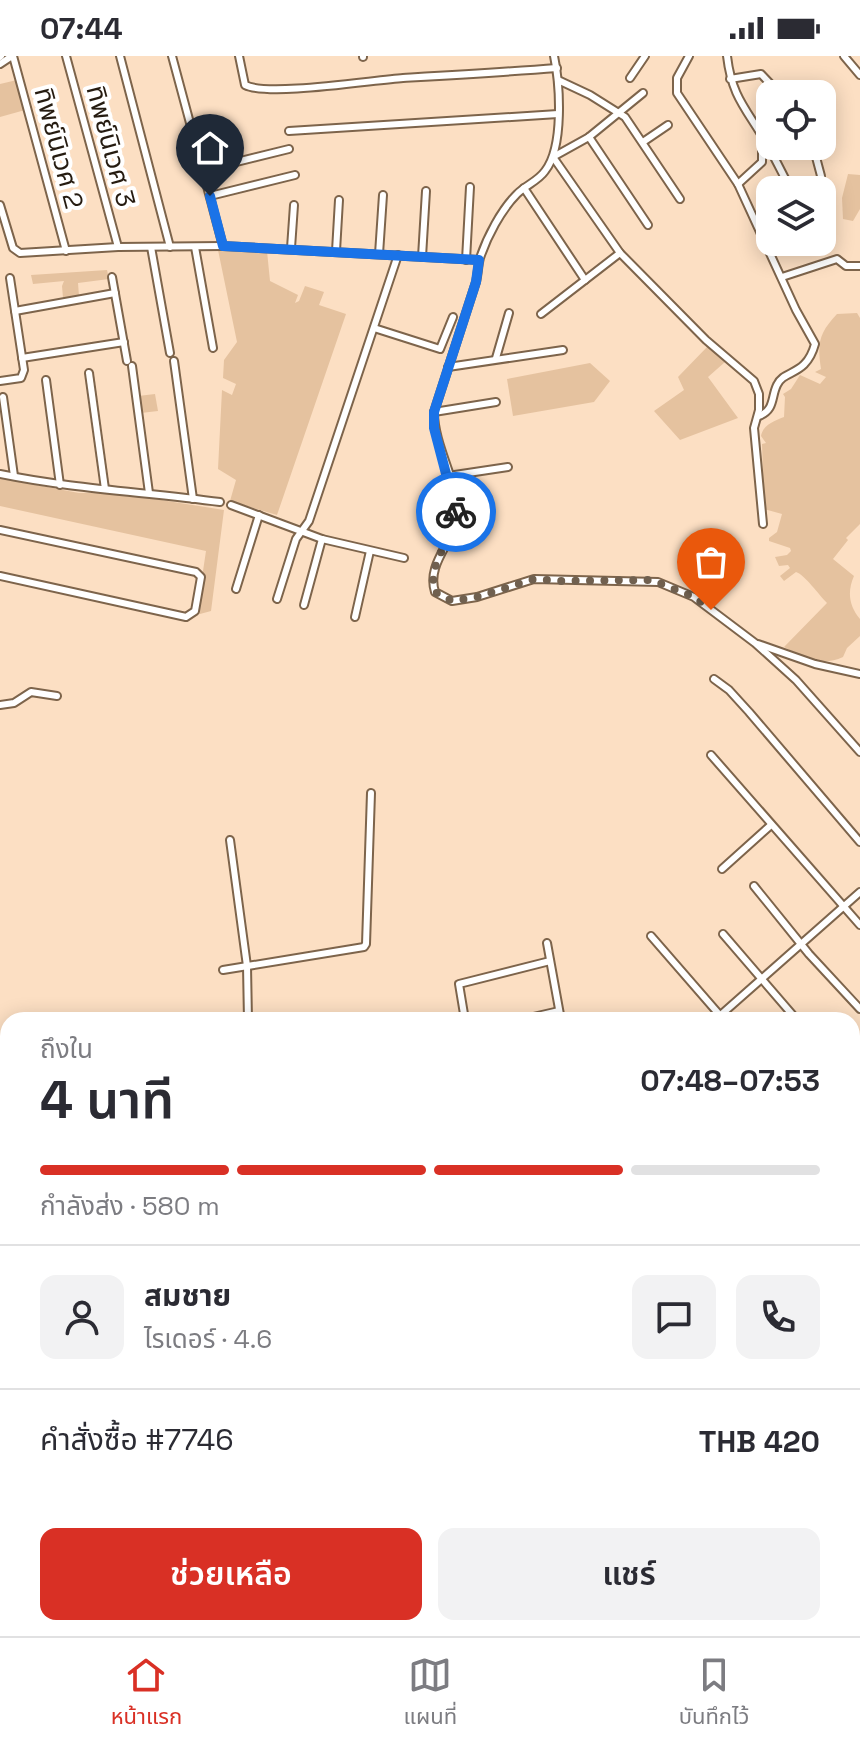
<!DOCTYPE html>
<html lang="th">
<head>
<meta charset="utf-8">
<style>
	:root { --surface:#fff; --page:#f2f2f3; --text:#2b2b33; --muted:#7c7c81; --line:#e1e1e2; --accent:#d93025 }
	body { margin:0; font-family:"Space Grotesk","Noto Sans Thai",sans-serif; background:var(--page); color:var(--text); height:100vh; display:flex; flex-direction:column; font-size:30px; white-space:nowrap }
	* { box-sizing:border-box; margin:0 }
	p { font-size:26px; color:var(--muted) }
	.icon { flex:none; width:44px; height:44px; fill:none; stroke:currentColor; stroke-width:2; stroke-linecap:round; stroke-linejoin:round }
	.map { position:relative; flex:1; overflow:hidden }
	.drawer { position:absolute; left:0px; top:956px; width:860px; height:624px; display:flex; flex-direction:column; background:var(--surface); border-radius:24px 24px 0 0; box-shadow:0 4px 20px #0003 }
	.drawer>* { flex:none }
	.fabs { position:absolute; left:756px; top:24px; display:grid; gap:16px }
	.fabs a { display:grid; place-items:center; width:80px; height:80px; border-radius:16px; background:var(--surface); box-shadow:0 4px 20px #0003; font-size:40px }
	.pin { position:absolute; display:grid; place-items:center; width:68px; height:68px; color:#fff; margin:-82px -34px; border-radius:50% 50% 50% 0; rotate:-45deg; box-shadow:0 0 8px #0007 }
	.pin .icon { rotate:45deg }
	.courier { position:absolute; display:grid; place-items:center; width:80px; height:80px; margin:-40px; border:6px solid #1a73e8; border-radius:50%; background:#fff; color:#222; box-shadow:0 2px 10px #0007 }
	.overview em { font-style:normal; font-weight:600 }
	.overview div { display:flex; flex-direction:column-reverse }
	.overview { display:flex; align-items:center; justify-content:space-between; height:136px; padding:0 40px }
	h1 { font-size:52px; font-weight:600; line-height:60px }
	.bar { display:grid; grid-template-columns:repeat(4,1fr); gap:12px 8px; align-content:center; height:96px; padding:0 40px }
	.bar i { height:10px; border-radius:6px; background:var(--line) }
	.bar .active { background:var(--accent) }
	.bar p { grid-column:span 4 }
	.line { display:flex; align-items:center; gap:20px; padding:0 40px; border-top:2px solid var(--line) }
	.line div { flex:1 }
	.round { display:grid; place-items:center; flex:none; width:84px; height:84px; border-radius:16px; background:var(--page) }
	.primary-button { display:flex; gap:16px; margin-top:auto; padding:16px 40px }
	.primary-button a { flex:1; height:92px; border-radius:16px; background:var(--accent); color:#fff; font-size:32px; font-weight:600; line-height:92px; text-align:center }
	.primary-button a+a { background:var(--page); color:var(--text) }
	.status { display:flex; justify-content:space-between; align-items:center; height:56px; padding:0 40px; background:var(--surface); direction:ltr }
	.status svg { height:22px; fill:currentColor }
	.dock { display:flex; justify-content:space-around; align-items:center; height:112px; border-top:2px solid var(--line); background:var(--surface); font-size:22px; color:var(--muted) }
	.dock a { display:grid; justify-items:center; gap:4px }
	.dock .active { color:var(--accent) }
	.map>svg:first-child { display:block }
</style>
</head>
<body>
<div class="status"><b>07:44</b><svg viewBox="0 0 49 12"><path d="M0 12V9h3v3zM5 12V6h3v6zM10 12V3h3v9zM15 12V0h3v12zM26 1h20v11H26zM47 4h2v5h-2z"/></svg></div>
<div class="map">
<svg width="860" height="1580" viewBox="0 0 860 1580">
	<rect width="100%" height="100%" fill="#fcdfc3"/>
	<g fill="#e5c29f">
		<polygon points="17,24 25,54 0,61 0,28"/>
		<polygon points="848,118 860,119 860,153 853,165 843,163 842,142"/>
		<polygon points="218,194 267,195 270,225 298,239 295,247 299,245 305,230 324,236 319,249 346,258 277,459 230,445 236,424 218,413 222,334 232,339 236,328 223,322 224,304 237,286"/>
		<polygon points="107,214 109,223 78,227 79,240 63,242 62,230 64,225 33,228 31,219"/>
		<path d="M857,257L860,262V468L846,482L848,484L833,503L854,520C847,536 849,550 860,563V580L847,592L843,601C821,611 804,601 784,591L827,547C819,539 805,519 796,516L784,525L780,520L790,512L788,509L779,510L775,501L787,499L791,495L790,492L769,485V482L777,476L782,458L764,453L762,388L766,387L761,380C763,369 774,365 784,361L785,341L783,338L791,333L800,319L820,328L826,321L815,316L821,313C817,287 819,277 837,258Z"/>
		<polygon points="708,290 725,306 708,321 738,362 680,384 654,355 684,334 678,321"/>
		<polygon points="590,307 610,325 594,346 513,360 507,323"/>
		<polygon points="155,338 158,355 141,357 138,340"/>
		<polygon points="0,422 79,437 117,437 224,454 211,555 200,558 197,555 206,495 0,450"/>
		<polygon points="8,1315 8,1408 0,1409 0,1316"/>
		<polygon points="0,1441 8,1441 8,1476 0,1474"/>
		<polygon points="0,1548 8,1560 8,1572 15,1572 21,1580 0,1580"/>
	</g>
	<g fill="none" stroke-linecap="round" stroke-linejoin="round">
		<g stroke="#7d644b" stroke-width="10">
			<g id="minor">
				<polyline points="13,0 66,195"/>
				<polyline points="66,0 118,191"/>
				<polyline points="120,0 170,191"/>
				<polyline points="172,0 223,190 479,204"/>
				<path d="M239,0L245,29C268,41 372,24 403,22C454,19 506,16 557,12"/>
				<polyline points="363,0 363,1"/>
				<path d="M554,0C560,29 564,91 545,115C538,125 526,129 517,138C501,154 487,181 480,202C478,209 478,218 476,226L434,356C434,391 460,429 457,459C454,487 426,507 435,536L452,545L477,541L534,523L658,526L694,541L755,587L796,624L860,696"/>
				<path d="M689,0L677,22V37L738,128L796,254L815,288C806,321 784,313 777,329C771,341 775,354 759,360"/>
				<path d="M727,0C732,43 748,54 768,90C776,104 783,119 791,134"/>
				<polyline points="844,0 860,19"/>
				<polyline points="0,1 1,0"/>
				<polyline points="0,8 12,0"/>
				<polyline points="630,22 645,0"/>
				<polyline points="730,23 761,18 780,38"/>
				<polyline points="558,24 590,39 625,61 680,143"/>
				<polyline points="643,37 589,81 553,101 620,197 706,284 754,325 759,338 759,354 754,372 763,468"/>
				<polyline points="289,75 558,58"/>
				<polyline points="589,81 648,169"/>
				<polyline points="643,86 668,69"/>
				<polyline points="813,90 821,120"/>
				<polyline points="204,114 289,93"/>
				<polyline points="738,128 762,106 762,95 767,88"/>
				<polyline points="524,132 585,224"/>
				<polyline points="210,140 295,119"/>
				<polyline points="0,149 13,192 20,197 118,191 223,190"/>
				<polyline points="151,191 170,297"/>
				<polyline points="195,191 213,292"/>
				<polyline points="291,192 294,149"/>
				<polyline points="336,195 339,144"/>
				<polyline points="379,198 383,139"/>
				<polyline points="422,201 426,135"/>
				<polyline points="466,204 470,131"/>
				<polyline points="112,221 127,305"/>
				<polyline points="782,221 837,203 846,210 860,210"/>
				<polyline points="15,255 115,237"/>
				<polyline points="541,258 620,197"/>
				<polyline points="374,272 440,293 453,261"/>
				<polyline points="22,302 124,286"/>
				<polyline points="496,302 509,257"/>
				<polyline points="174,305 193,443"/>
				<polyline points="132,310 149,437"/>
				<polyline points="448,311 563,294"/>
				<polyline points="89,317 105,433"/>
				<polyline points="46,324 60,429"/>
				<polyline points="0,325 21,322 24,314 10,222"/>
				<polyline points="3,341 14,420"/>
				<polyline points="434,356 496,346"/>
				<path d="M0,418C73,433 146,436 220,446"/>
				<polyline points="448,420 508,411"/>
				<polyline points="231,449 322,483 404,502"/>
				<polyline points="0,474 196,516 201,521 195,555 186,561 0,520"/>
				<polyline points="236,533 259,459"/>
				<polyline points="277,543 296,483 309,465 398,199"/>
				<polyline points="304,549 322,483"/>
				<polyline points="355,561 370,495"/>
				<polyline points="758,588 815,608 860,618"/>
				<polyline points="714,623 729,634 749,656 860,786"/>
				<polyline points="0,649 14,647 31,636 57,640"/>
				<polyline points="711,699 860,869"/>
				<polyline points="230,784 247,910 248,964"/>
				<polyline points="722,813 771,769"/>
				<polyline points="754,830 809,898 860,953"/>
				<polyline points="723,878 797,964"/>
				<polyline points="651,880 724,964"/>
				<polyline points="547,887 561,964"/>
				<polyline points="223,914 364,891 366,888 371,737"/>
				<polyline points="465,964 459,928 550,905"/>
				<polyline points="520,964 559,955"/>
				<polyline points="715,964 860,836"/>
				<polyline points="0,990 8,990"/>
				<polyline points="852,1026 860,1035"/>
				<polyline points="0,1071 8,1072"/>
				<polyline points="0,1145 8,1147"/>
				<polyline points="852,1208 860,1216"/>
				<polyline points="0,1283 8,1272"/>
				<polyline points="852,1290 860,1283"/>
				<polyline points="1,1309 8,1298"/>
				<polyline points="852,1343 860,1352"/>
				<polyline points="8,1391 8,1397"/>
				<polyline points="0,1524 8,1519"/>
				<polyline points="208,1572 211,1580"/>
				<polyline points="404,1572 405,1580"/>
				<polyline points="436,1580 460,1578"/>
				<polyline points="548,1580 549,1572"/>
			</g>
		</g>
		<g stroke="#7d644b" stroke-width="12">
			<g id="tertiary">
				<polyline points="852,1080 860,1073"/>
				<polyline points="282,1580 291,1572"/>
			</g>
		</g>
		<use href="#minor" stroke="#fff" stroke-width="6"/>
		<use href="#tertiary" stroke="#fff" stroke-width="8"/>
	</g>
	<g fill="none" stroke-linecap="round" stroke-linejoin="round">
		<path stroke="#70604f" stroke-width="8" stroke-dasharray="0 14.4" d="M456,456C454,484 426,507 435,536L452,545L477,541L534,523L563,525L652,524L694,541L711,554"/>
		<polyline stroke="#1a73e8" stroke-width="10" points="210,140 223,190 479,204 476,226 434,356 434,372 456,456"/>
	</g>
	<g text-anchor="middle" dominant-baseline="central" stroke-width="8" stroke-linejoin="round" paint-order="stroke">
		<g font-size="26" fill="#251b10" stroke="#fff">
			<text transform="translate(111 90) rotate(75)">ทิพย์นิเวศ 3</text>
			<text transform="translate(59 92) rotate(75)">ทิพย์นิเวศ 2</text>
		</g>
	</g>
</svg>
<div class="fabs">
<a><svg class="icon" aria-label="locate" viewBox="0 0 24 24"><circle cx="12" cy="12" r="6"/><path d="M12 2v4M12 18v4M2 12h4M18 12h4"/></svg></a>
<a><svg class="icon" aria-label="layers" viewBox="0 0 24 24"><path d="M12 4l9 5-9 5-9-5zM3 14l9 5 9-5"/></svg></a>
</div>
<div class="pin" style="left:711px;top:554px;background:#ea580c"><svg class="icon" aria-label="bag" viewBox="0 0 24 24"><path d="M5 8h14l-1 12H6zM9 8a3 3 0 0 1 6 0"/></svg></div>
<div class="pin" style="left:210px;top:140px;background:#1f2937"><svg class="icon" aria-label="home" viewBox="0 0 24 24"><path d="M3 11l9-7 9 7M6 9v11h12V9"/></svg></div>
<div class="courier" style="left:456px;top:456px"><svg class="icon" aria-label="bike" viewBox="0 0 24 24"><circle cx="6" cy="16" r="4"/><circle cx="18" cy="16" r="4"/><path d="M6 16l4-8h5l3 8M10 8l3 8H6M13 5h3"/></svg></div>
<section class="drawer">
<div class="overview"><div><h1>4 นาที</h1><p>ถึงใน</p></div><em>07:48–07:53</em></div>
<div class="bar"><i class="active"></i><i class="active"></i><i class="active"></i><i></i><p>กำลังส่ง · 580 m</p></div>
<div class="line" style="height:144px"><a class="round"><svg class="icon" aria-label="person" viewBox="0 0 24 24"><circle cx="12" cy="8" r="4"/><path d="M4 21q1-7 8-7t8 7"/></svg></a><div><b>สมชาย</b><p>ไรเดอร์ · 4.6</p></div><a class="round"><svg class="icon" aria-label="chat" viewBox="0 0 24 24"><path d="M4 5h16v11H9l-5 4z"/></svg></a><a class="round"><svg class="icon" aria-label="phone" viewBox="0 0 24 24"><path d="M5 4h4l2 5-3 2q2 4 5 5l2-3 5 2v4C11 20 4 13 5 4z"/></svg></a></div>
<div class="line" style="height:104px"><div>คำสั่งซื้อ #7746</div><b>THB 420</b></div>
<div class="primary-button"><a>ช่วยเหลือ</a><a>แชร์</a></div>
</section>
</div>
<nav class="dock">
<a class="active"><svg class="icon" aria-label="home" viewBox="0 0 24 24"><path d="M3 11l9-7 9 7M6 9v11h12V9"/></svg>หน้าแรก</a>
<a><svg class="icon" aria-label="map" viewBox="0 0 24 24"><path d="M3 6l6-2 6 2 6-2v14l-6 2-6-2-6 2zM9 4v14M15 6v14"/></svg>แผนที่</a>
<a><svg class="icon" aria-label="saved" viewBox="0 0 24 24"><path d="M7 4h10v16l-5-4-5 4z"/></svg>บันทึกไว้</a>
</nav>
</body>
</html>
